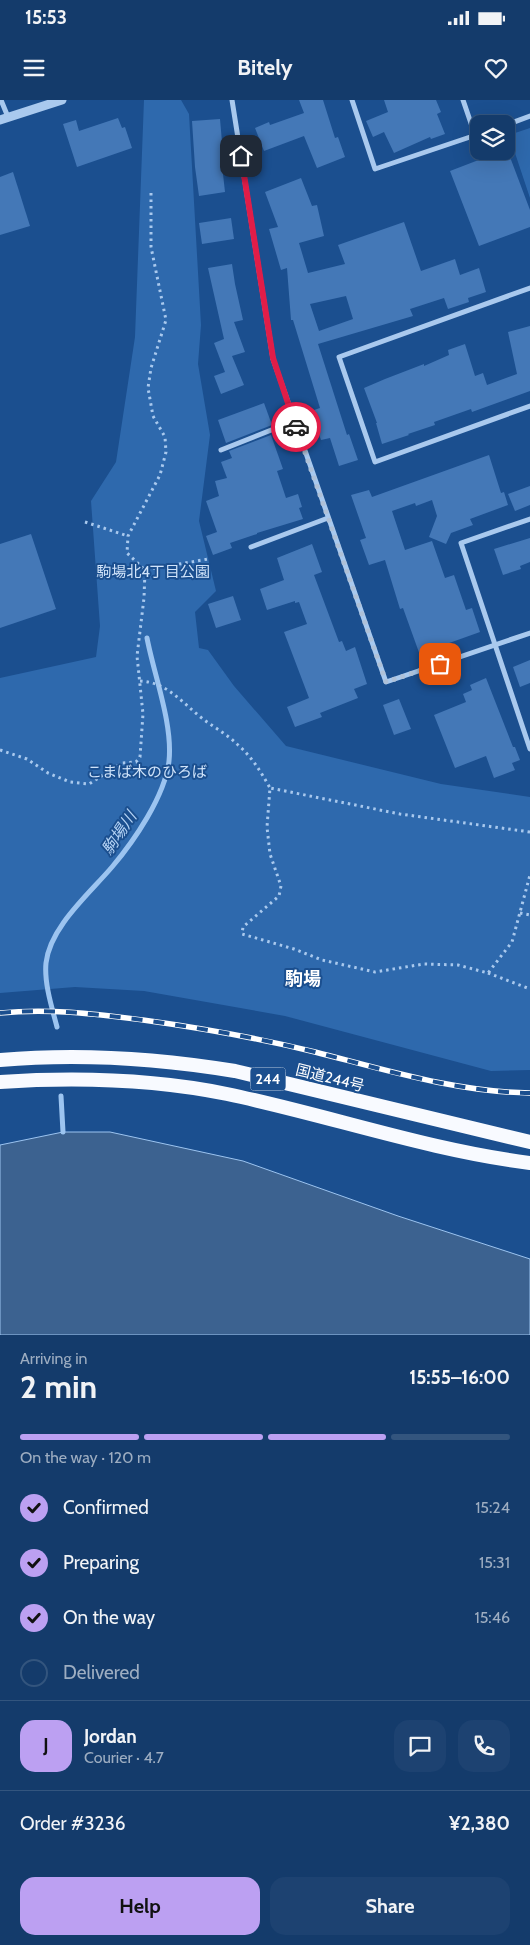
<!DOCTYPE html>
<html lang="en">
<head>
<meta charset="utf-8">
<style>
	:root { --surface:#143b6b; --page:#1d4271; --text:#f1f3f6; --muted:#9dadc1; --line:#33557e; --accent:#bca0f2 }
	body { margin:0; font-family:Cabin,"Noto Sans JP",sans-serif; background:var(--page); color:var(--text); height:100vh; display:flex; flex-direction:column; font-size:19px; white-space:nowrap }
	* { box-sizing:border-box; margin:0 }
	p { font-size:16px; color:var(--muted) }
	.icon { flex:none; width:28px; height:28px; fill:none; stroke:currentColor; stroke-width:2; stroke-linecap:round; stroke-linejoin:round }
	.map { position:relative; height:1235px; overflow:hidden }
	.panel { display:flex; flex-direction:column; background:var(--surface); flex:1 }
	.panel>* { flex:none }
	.tools { position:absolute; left:470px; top:15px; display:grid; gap:10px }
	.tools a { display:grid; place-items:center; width:45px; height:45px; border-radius:10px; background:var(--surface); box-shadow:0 5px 20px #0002,0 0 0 1px var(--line); font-size:25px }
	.pin { position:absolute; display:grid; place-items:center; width:42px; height:42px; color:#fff; margin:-21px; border-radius:10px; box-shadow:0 2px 8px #0006 }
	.courier { position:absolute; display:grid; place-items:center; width:50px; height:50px; margin:-25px; border:4px solid #e11d48; border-radius:50%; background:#fff; color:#222; box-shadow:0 1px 6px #0007 }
	.headline em { font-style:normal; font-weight:800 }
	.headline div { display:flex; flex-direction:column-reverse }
	.headline { display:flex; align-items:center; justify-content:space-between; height:85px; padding:0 20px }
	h1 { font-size:32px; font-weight:800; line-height:38px }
	.bar { display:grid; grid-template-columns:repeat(4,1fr); gap:8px 5px; align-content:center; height:60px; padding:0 20px }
	.bar i { height:6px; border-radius:4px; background:var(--line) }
	.bar .current { background:var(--accent) }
	.bar p { grid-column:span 4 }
	.line { display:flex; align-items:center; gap:12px; padding:0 20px; border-top:1px solid var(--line) }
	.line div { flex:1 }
	.round { display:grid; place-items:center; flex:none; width:52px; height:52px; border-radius:15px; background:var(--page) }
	ol { padding:0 20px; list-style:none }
	li { display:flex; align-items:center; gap:15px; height:55px }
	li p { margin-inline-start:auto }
	li .icon { padding:5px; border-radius:50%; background:var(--accent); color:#111; stroke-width:4 }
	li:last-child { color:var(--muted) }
	li i { width:28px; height:28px; border:2px solid var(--line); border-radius:50% }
	.cta { display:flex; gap:10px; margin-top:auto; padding:10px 20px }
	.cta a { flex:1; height:58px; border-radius:15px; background:var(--accent); color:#111; font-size:20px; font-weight:800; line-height:58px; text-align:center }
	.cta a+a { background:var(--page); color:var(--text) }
	.status { display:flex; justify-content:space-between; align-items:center; height:35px; padding:0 25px; background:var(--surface); direction:ltr }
	.status svg { height:14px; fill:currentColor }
	header { display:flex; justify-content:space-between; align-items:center; height:65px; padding:0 20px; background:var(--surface); font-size:22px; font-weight:800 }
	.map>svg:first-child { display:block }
</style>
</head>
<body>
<div class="status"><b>15:53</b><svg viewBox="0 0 49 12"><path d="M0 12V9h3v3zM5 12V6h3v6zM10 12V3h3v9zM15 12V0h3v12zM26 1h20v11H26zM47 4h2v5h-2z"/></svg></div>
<header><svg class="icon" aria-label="menu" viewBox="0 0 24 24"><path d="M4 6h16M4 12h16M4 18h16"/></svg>Bitely<svg class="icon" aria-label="heart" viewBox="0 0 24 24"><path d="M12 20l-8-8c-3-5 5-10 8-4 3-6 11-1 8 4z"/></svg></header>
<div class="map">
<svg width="530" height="1235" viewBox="0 0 530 1235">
	<rect width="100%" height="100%" fill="#1b4f8f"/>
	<g fill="#2e69ad">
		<polygon points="144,0 181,0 189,14 201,225 198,264 210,335 199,421 216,491 195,512 199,548 208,550 234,586 286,646 441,684 530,697 530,970 491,971 285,916 144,891 75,887 0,893 0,578 96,557 100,526 91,401 116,362 135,237"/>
		<polygon points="530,28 530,98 509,35"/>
	</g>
	<polygon fill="#3c6290" stroke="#9cc4f0" points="63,1032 110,1032 243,1061 398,1116 530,1159 530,1235 0,1235 0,1045"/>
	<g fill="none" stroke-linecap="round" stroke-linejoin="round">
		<g stroke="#9cc4f0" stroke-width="5">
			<path d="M57,927C52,908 44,883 46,863C50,827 89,794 112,767C134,741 165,696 169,661C173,624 154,575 147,538"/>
			<polyline points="61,996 63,1032"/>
		</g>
	</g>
	<g fill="#4478b7" fill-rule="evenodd">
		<polygon points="299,0 323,0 335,38 338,37 345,57 317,68 304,36 264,51 255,28 269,22 270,25 304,13"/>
		<polygon points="384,0 436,0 441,12 437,14 445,34 431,39 430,37 394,53 384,32 373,37 366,21 388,12"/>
		<polygon points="118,18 122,28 125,27 132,48 77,67 63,24 76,20 79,31"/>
		<polygon points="220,19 224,65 222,65 225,92 199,96 195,67 192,21"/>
		<polygon points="507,49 530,110 530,127 479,146 450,71 502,51 506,51"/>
		<polygon points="13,72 30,126 0,135 0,77"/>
		<path d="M301,78L312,106L317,105L324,136L299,143L308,173L345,164L338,145L404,122L421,171L455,159L460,175L479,168L486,192L468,198L469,202L448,209L444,198L410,209L413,216L318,244L347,335L349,334L358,360L339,366L330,338L321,340L311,311L320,308L293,220H291L287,168L281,170L269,129L278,127L265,92ZM346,196L353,219L319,231L310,204Z"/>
		<polygon points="231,118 234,139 202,144 199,123"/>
		<polygon points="232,164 235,184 243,220 234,222 245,252 232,256 244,285 221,294 214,276 225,272 214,243 224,239 208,168"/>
		<polygon points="530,226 530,291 472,312 471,309 434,322 435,325 408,334 409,335 382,344 376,323 377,323 364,288 385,279 424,264 424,266 449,255 448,250 465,244 475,276 483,273 487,285 517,274 508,232"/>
		<polygon points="264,303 272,325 226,343 218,320"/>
		<polygon points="271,335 283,369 277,371 286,398 298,394 302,407 299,408 303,419 257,433 257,434 230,443 232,448 213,455 206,436 217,432 206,401 219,396 215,381 227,378 221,362 232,358 229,351"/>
		<polygon points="489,355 501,393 504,392 508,405 470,419 473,425 451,433 446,444 429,437 437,416 432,400 416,406 415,403 392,411 405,450 432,441 445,478 454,475 466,510 472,508 480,532 438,547 440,552 421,558 403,508 400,509 385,460 369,465 360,440 366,438 351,395 369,390 372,397"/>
		<polygon points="530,386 530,405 515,411 508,394"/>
		<polygon points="31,434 56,509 0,528 0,444"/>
		<polygon points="530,438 530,462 520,466 521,469 503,475 494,449"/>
		<polygon points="312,444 322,472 314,475 339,542 342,541 346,551 355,547 367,584 354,589 358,598 320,613 322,617 295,627 287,607 309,598 284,532 307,524 299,502 295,503 295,501 267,510 260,489 284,480 277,458"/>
		<polygon points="233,496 241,520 216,528 208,504"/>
		<polygon points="530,560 530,583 520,587 513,567"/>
		<polygon points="486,578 513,647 515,647 520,660 512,663 515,670 494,678 486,656 455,668 434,615 466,602 463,594 472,590 470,585"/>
		<polygon points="399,599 411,629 394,635 383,605"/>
	</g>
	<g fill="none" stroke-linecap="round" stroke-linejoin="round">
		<g stroke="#a9c9ee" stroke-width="3" stroke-dasharray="2.5 4" stroke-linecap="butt">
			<polyline points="151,93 151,147 166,220 151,268 148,288 153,316 165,337 166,352 160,375 128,436 127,453 145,470 208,459"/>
			<polyline points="85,422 128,436"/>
			<path d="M140,581C165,582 180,600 198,615C211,626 226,633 238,645C252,657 261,672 270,688"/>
			<polyline points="0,650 27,659 48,673 70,682 89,684 122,663 136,662 140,657 143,614 137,556 144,498 145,470"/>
			<polyline points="530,732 400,714 270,688 267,727 270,754 281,786 279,796 243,827 242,834 294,849 322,860 375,872 424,864 458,865 488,873 512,842 530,775"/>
			<polyline points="520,813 530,815"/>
			<polyline points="488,873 530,889"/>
		</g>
		<g stroke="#a9c9ee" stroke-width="5">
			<polyline points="1,0 8,17"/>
			<polyline points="232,0 273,259 386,582 530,533"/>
			<polyline points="352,0 375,69 479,34"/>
			<polyline points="463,0 475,35"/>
			<polyline points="506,25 530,16"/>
			<polyline points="530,188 339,257 375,362 530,306"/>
			<polyline points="221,350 294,321"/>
			<polyline points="530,419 461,443 530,649"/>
			<polyline points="251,447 328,418"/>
		</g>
		<polyline stroke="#a9c9ee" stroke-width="9" points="0,20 62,0"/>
		<g stroke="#f8faff" stroke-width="14">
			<path d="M0,960C80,953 156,958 235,971L530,1042"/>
			<path d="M0,982C75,977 153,979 227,994C328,1015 427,1050 530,1063"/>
		</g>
		<g stroke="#fff" stroke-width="5.5">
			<path id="rail" d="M0,913C49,908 95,914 143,920C201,928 258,938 315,952C386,970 456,992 530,993"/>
		</g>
		<use href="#rail" stroke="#1b4f8f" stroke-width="4" stroke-dasharray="11" stroke-linecap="butt"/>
	</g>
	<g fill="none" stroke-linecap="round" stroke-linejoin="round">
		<polyline stroke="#afc1d8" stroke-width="5" stroke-dasharray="0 9" points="296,327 386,582 440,564"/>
		<polyline stroke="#e11d48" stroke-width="6" points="241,56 273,258 296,327"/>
	</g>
	<g text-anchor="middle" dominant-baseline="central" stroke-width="4" stroke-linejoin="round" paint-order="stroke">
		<rect fill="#1b4f8f" stroke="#bbcadd" stroke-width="1" x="250.5" y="967.5" width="35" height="23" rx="4"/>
		<g font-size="14" font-weight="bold" fill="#fff">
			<text x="268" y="979">244</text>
		</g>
		<g font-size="15" fill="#cfe3fa" stroke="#1b4f8f">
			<text x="153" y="472">駒場北4丁目公園</text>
			<text x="147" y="672">こまば木のひろば</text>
		</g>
		<g font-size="15" fill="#fff" stroke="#1b4f8f">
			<text transform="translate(330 978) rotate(14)">国道244号</text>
		</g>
		<g font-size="16" font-style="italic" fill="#b5d3f5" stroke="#1b4f8f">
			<text transform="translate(119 733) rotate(-56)">駒場川</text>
		</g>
		<g font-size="18" font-weight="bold" fill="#fff" stroke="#1b4f8f">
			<text x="303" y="879">駒場</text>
		</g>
	</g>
</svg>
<div class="tools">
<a><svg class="icon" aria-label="layers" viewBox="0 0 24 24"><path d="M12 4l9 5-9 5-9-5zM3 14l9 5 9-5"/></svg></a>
</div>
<div class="pin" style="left:440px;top:564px;background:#ea580c"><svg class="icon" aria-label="bag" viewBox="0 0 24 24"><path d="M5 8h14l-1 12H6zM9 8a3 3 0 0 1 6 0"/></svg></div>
<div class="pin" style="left:241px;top:56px;background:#1f2937"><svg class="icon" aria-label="home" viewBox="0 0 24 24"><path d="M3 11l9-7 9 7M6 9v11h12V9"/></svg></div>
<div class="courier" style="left:296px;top:327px"><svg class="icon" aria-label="car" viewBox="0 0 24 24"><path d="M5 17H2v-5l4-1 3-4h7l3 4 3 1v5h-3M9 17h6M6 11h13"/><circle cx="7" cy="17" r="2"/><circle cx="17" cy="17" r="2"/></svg></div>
</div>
<section class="panel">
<div class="headline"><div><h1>2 min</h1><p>Arriving in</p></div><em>15:55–16:00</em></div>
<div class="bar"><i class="current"></i><i class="current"></i><i class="current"></i><i></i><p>On the way · 120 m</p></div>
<ol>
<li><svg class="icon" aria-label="check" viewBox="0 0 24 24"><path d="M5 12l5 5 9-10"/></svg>Confirmed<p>15:24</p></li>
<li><svg class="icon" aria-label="check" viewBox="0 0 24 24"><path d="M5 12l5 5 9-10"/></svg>Preparing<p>15:31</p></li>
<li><svg class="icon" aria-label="check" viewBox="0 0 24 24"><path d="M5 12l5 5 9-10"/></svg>On the way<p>15:46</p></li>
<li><i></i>Delivered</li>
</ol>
<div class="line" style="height:90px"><b class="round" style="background:var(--accent);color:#111">J</b><div><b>Jordan</b><p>Courier · 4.7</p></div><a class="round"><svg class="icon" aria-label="chat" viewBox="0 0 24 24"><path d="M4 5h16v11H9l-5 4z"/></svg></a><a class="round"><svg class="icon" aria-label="phone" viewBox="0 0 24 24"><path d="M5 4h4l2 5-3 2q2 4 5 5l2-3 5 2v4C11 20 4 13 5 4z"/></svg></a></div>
<div class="line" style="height:65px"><div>Order #3236</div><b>¥2,380</b></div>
<div class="cta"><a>Help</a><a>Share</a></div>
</section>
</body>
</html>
